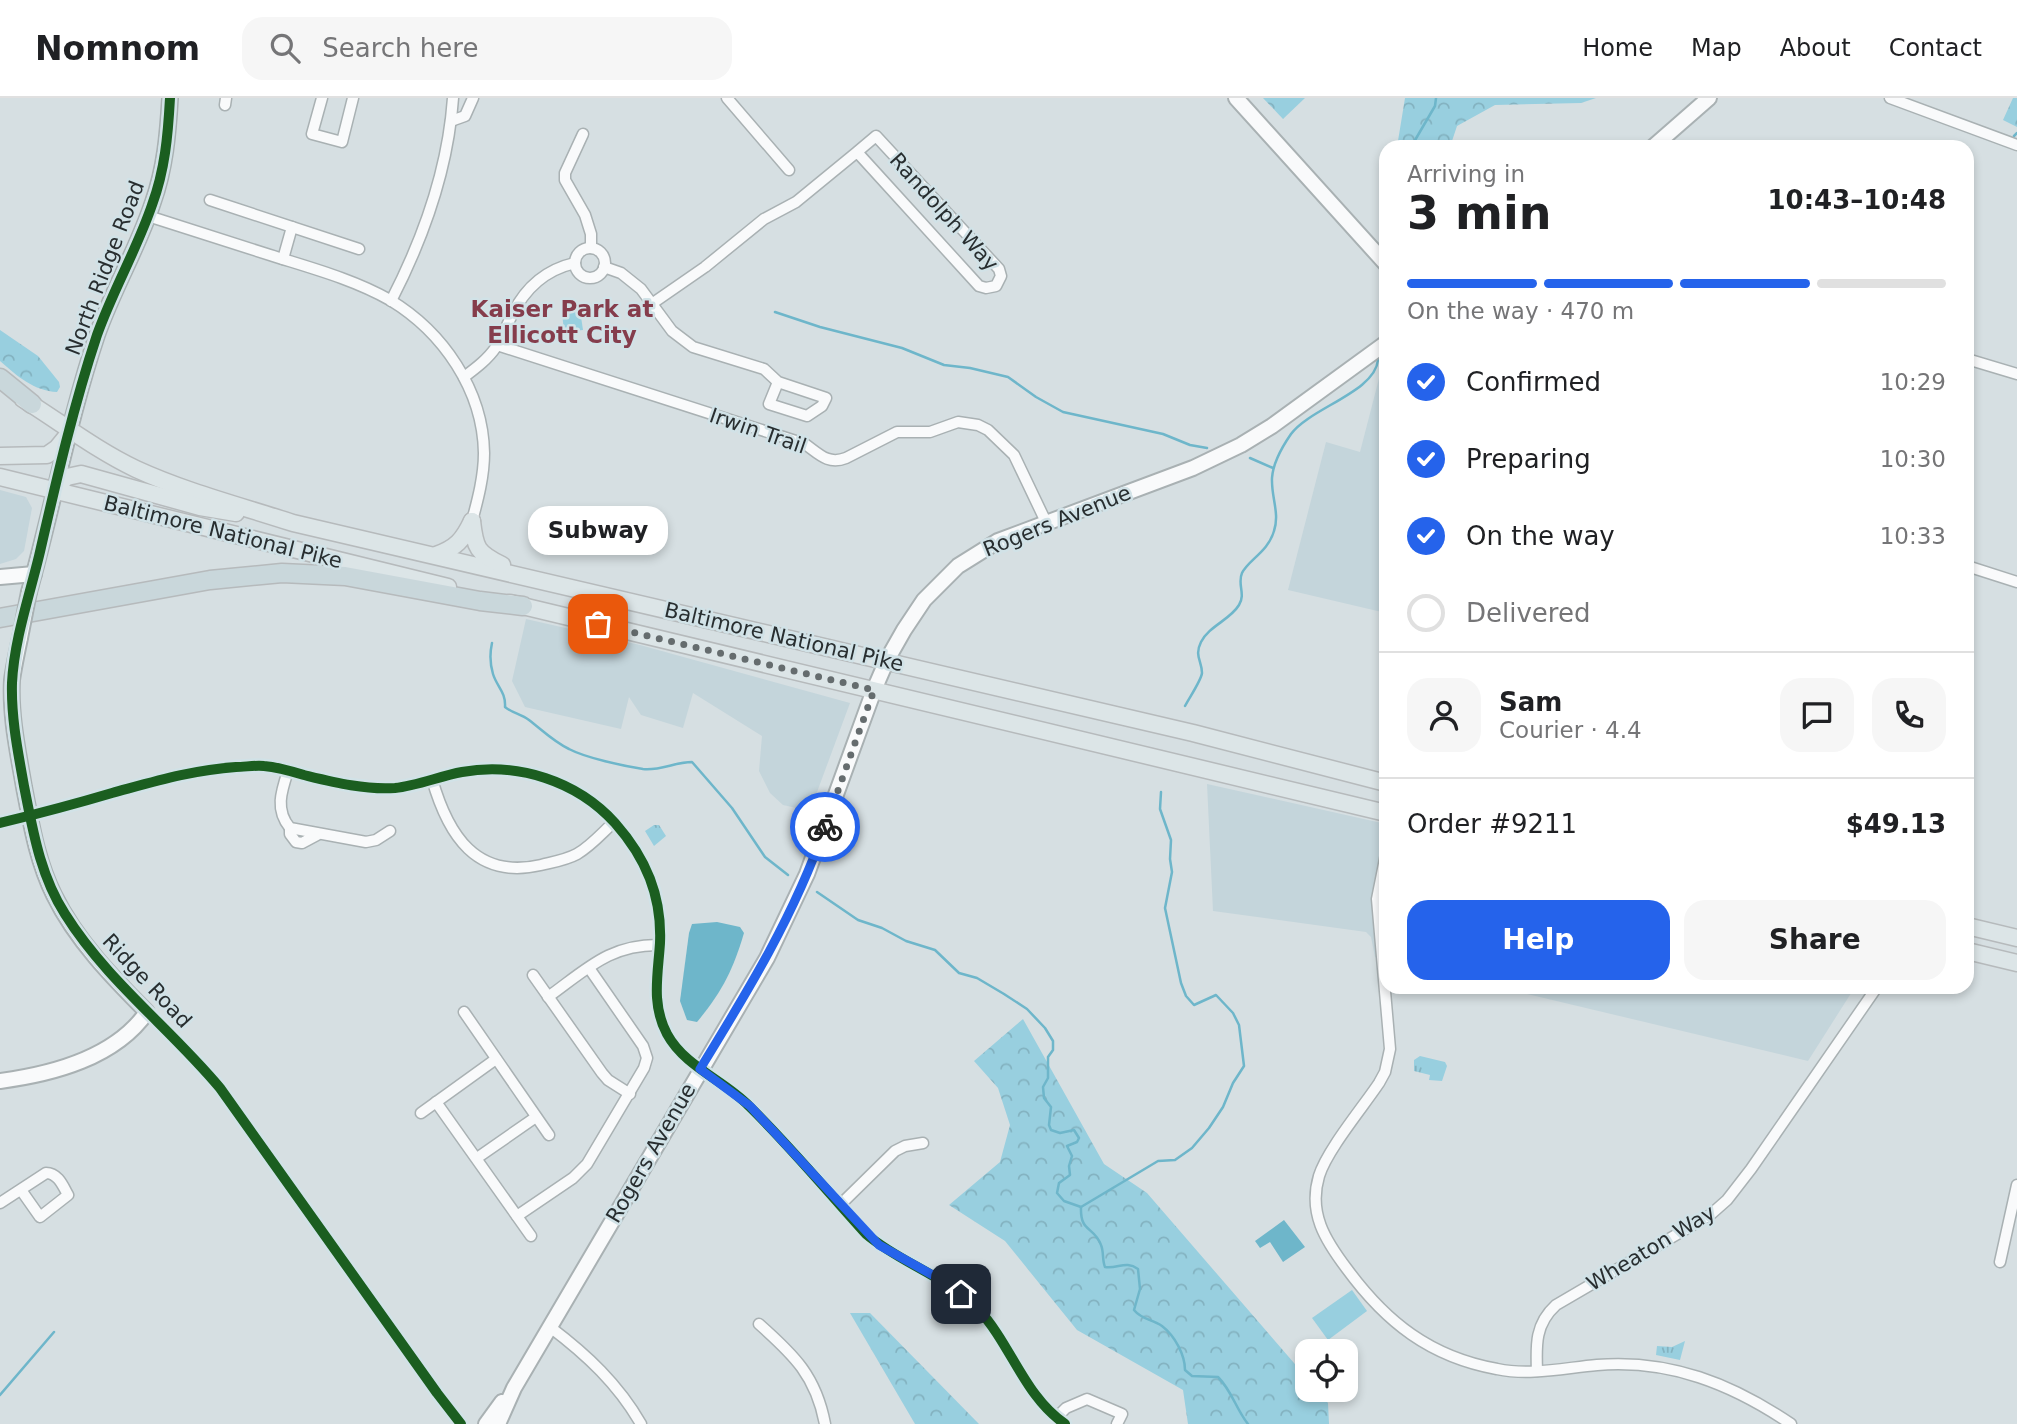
<!DOCTYPE html>
<html lang="en">
<head>
<meta charset="utf-8">
<style>
	:root { --surface:#fff; --page:#f6f6f6; --text:#202124; --muted:#757577; --line:#e0e0e0; --accent:#2563eb }
	body { margin:0; font-family:"DejaVu Sans",sans-serif; background:var(--page); color:var(--text); height:100vh; display:flex; flex-direction:column; font-size:26px; white-space:nowrap }
	* { box-sizing:border-box; margin:0 }
	p { font-size:23px; color:var(--muted) }
	.icon { flex:none; width:38px; height:38px; fill:none; stroke:currentColor; stroke-width:2; stroke-linecap:round; stroke-linejoin:round }
	.map { position:relative; flex:1; overflow:hidden }
	.drawer { position:absolute; left:1379px; top:42px; width:595px; height:854px; display:flex; flex-direction:column; background:var(--surface); border-radius:21px; box-shadow:0 4px 10px #0003 }
	.drawer>* { flex:none }
	.buttons { position:absolute; left:1295px; top:1241px; display:grid; gap:14px }
	.buttons a { display:grid; place-items:center; width:63px; height:63px; border-radius:14px; background:var(--surface); box-shadow:0 4px 10px #0003; font-size:35px }
	.pin { position:absolute; display:grid; place-items:center; width:60px; height:60px; color:#fff; margin:-30px; border-radius:14px; box-shadow:0 4px 10px #0006 }
	.courier { position:absolute; display:grid; place-items:center; width:70px; height:70px; margin:-35px; border:5px solid #2563eb; border-radius:50%; background:#fff; color:#222; box-shadow:0 2px 9px #0007 }
	.bubble { position:absolute; height:49px; border-radius:21px; background:var(--surface); box-shadow:0 4px 10px #0003; font-size:23px; font-weight:700; line-height:49px; text-align:center }
	.overview em { font-style:normal; font-weight:700 }
	.overview div { display:flex; flex-direction:column-reverse }
	.overview { display:flex; align-items:center; justify-content:space-between; height:119px; padding:0 28px }
	h1 { font-size:46px; font-weight:700; line-height:52px }
	.bar { display:grid; grid-template-columns:repeat(4,1fr); gap:10px 7px; align-content:center; height:84px; padding:0 28px }
	.bar i { height:9px; border-radius:5px; background:var(--line) }
	.bar .selected { background:var(--accent) }
	.bar p { grid-column:span 4 }
	.line { display:flex; align-items:center; gap:18px; padding:0 28px; border-top:2px solid var(--line) }
	.line div { flex:1 }
	.round { display:grid; place-items:center; flex:none; width:74px; height:74px; border-radius:21px; background:var(--page) }
	ol { padding:0 28px; list-style:none }
	li { display:flex; align-items:center; gap:21px; height:77px }
	li p { margin-inline-start:auto }
	li .icon { padding:7px; border-radius:50%; background:var(--accent); color:#fff; stroke-width:4 }
	li:last-child { color:var(--muted) }
	li i { width:38px; height:38px; border:4px solid var(--line); border-radius:50% }
	.action { display:flex; gap:14px; margin-top:auto; padding:14px 28px }
	.action a { flex:1; height:80px; border-radius:21px; background:var(--accent); color:#fff; font-size:28px; font-weight:700; line-height:80px; text-align:center }
	.action a+a { background:var(--page); color:var(--text) }
	header { display:flex; align-items:center; gap:42px; box-sizing:border-box; height:98px; padding:0 35px; background:var(--surface); border-bottom:2px solid var(--line) }
	header strong { font-size:33px }
	nav { display:flex; gap:38px; margin-inline-start:auto; font-size:24px }
	.search { width:490px; height:63px; background:var(--page); display:flex; align-items:center; gap:18px; box-sizing:border-box; padding:0 24px; border-radius:21px; color:var(--muted); font-size:26px }
	.map>svg:first-child { display:block }
</style>
</head>
<body>
<header>
<strong>Nomnom</strong>
<div class="search"><svg class="icon" aria-label="search" viewBox="0 0 24 24"><circle cx="10" cy="10" r="6"/><path d="M15 15l6 6"/></svg>Search here</div>
<nav><a>Home</a><a>Map</a><a>About</a><a>Contact</a></nav>
</header>
<div class="map">
<svg width="2017" height="1326" viewBox="0 0 2017 1326">
	<defs>
		<pattern id="forest-crowns" width="20" height="18" patternUnits="userSpaceOnUse" patternTransform="scale(1.75)"><rect width="20" height="18" fill="#98cfdf"/><path d="M2 6a3 3 0 1 1 6 0M12 15a3 3 0 1 1 6 0" fill="none" stroke="#83b2c0"/></pattern>
		<pattern id="park-tufts" width="24" height="20" patternUnits="userSpaceOnUse" patternTransform="scale(1.75)"><rect width="24" height="20" fill="#98cfdf"/><path d="M3 7l-1-3M5 7V3M7 7l1-3M15 17l-1-3M17 17v-4M19 17l1-3" fill="none" stroke="#83b2c0"/></pattern>
	</defs>
	<rect width="100%" height="100%" fill="#d6dfe2"/>
	<g fill="#c4d5db">
		<polygon points="1386,262 1386,515 1288,492 1326,344 1360,354 1383,265"/>
		<polygon points="0,392 26,399 32,410 24,453 16,461 0,466"/>
		<polygon points="526,521 640,547 850,605 810,713 783,707 770,695 759,673 762,638 693,595 683,630 641,617 629,599 621,631 525,609 512,583"/>
		<polygon points="1207,686 1386,726 1386,862 1375,859 1371,839 1366,834 1213,813"/>
		<polygon points="1498,889 1855,889 1808,963"/>
	</g>
	<g fill="url(#forest-crowns)">
		<polygon points="1263,0 1305,0 1283,21"/>
		<polygon points="1405,0 1596,0 1581,5 1495,7 1457,28 1450,49 1397,49"/>
		<polygon points="2013,0 2017,0 2017,29 2003,22"/>
		<path d="M0,232L38,258L59,284L60,289L57,294C34,293 17,278 0,263Z"/>
		<polygon points="1023,921 1104,1066 1147,1095 1307,1280 1307,1292 1317,1292 1328,1305 1329,1326 1188,1326 1183,1292 1077,1232 1005,1143 949,1107 1000,1064 1010,1027 998,990 974,963"/>
		<polygon points="850,1215 870,1215 979,1326 915,1326"/>
	</g>
	<g fill="url(#park-tufts)">
		<polygon points="580,212 583,232 564,234 562,214"/>
		<polygon points="654,727 659,727 666,738 654,748 645,733"/>
		<polygon points="1420,958 1445,964 1447,968 1442,983 1429,982 1430,977 1414,973 1414,962"/>
		<polygon points="1685,1243 1680,1262 1656,1257 1657,1248 1672,1249"/>
	</g>
	<polygon fill="#98cfdf" points="1352,1192 1367,1213 1328,1242 1312,1220"/>
	<g fill="#6eb6ca">
		<path d="M717,824L740,829L744,835C733,872 722,894 697,924L687,922L680,903L689,835L692,826Z"/>
		<polygon points="1284,1122 1305,1149 1283,1164 1270,1144 1260,1150 1255,1143"/>
	</g>
	<g fill="none" stroke-linecap="round" stroke-linejoin="round">
		<g stroke="#6eb6ca" stroke-width="2.5">
			<polyline points="2014,38 2017,35"/>
			<polyline points="1411,49 1435,8 1436,0"/>
			<polyline points="775,214 820,229 902,250 944,267 970,270 1008,279 1036,299 1063,314 1163,336 1190,347 1207,350"/>
			<polyline points="1383,236 1386,230"/>
			<polyline points="1250,360 1273,370"/>
			<path d="M492,545C490,554 490,566 493,576C497,589 506,594 505,609C512,615 521,616 529,622C542,632 554,644 569,651C586,660 624,668 643,671C660,673 675,664 692,664L732,710L765,759L788,777"/>
			<path d="M1185,608C1189,600 1201,583 1202,575C1202,563 1194,558 1201,544C1209,528 1230,522 1239,507C1246,496 1237,486 1242,475C1248,462 1268,454 1274,433C1280,415 1271,399 1272,380C1273,365 1282,349 1291,336C1310,310 1375,294 1378,262"/>
			<path d="M1161,694L1160,711L1171,742L1170,761L1172,774L1165,810L1181,885L1186,898L1194,907L1216,897L1233,915L1239,927L1244,968L1233,985L1223,1009L1209,1030L1192,1050L1175,1062L1158,1063L1081,1109C1080,1135 1094,1128 1101,1147C1104,1154 1102,1162 1105,1169C1118,1171 1126,1162 1138,1171L1140,1191L1134,1212C1142,1222 1152,1221 1162,1228C1175,1238 1185,1257 1185,1272L1192,1278L1218,1279C1232,1293 1236,1311 1248,1326"/>
			<polyline points="817,794 858,822 882,830 906,843 935,852 959,875 977,880 1004,896 1027,911 1045,930 1053,943 1053,952 1048,959 1048,980 1043,989 1044,1000 1051,1009 1049,1027 1051,1032 1060,1035 1074,1032 1079,1040 1077,1044 1067,1048 1072,1058 1069,1068 1070,1077 1059,1085 1057,1095 1064,1103 1081,1109"/>
			<polyline points="0,1297 54,1234"/>
		</g>
		<g stroke="#a9b1b3" stroke-width="13">
			<g id="street">
				<polyline points="322,0 312,36 342,44 353,0"/>
				<polyline points="727,0 789,72"/>
				<polyline points="1890,0 2017,47"/>
				<polyline points="225,7 226,0"/>
				<polyline points="451,23 465,18 473,0"/>
				<polyline points="583,36 565,75 565,82 585,117 591,136 591,150"/>
				<polyline points="210,102 359,151"/>
				<path d="M148,118C189,131 230,144 270,157C311,170 353,181 390,202C443,234 483,292 484,355C484,378 478,401 472,423"/>
				<circle cx="590" cy="165" r="15"/>
				<polyline points="283,161 292,129"/>
				<polyline points="604,169 621,175 641,191 672,233 693,249 764,271 778,284 826,300 822,308 807,318 769,306 778,284"/>
				<path d="M391,203C424,139 448,72 453,0"/>
				<polyline points="653,205 705,169 764,121 796,104 857,54 979,188 986,190 996,188 1001,178 999,171 876,38 857,54"/>
				<path d="M497,247L805,346C819,356 828,367 846,360L897,334H930L958,324L978,327L988,332L1014,357L1046,424"/>
				<polyline points="1967,261 2017,276"/>
				<path d="M464,279C476,270 488,261 496,249C502,240 506,229 511,219C524,191 544,172 575,165"/>
				<polyline points="1967,468 2017,484"/>
				<path d="M288,673C281,694 275,712 290,730L366,744L376,742L390,733"/>
				<path d="M432,681C448,737 476,782 541,767C553,764 566,762 577,756C591,748 602,735 614,724"/>
				<path d="M0,725C37,716 75,706 112,695C153,684 192,672 236,669C245,669 255,667 264,668C277,669 291,673 304,677C333,684 364,692 395,690C417,688 440,678 462,674C518,664 577,683 615,725C646,760 662,798 660,845C658,877 651,906 667,936C685,969 724,982 749,1008C790,1048 827,1093 866,1136C900,1165 946,1178 978,1211C1011,1246 1024,1298 1065,1326"/>
				<polyline points="290,730 290,736 296,744 302,745 317,737"/>
				<path d="M1386,756L1377,801L1390,951L1385,974L1379,985C1363,1009 1327,1052 1319,1078C1308,1115 1325,1142 1347,1171C1386,1224 1430,1259 1497,1271C1530,1278 1564,1270 1597,1267C1670,1261 1732,1286 1791,1326"/>
				<polyline points="533,877 602,975 608,982 630,996"/>
				<path d="M548,899C587,871 610,846 660,847"/>
				<polyline points="147,914 187,953 220,990 437,1295 461,1326"/>
				<polyline points="464,914 549,1037"/>
				<polyline points="436,1004 531,1138"/>
				<polyline points="421,1015 496,961"/>
				<polyline points="477,1060 536,1019"/>
				<path d="M0,1105L46,1075C58,1075 63,1088 68,1097L40,1119L21,1092"/>
				<polyline points="840,1107 895,1053 905,1048 923,1045"/>
				<polyline points="517,1118 573,1080 587,1066 644,970 647,960 643,948 589,870"/>
				<polyline points="2000,1164 2017,1087"/>
				<path d="M759,1226C794,1257 816,1278 825,1326"/>
				<path d="M550,1229C587,1257 618,1286 641,1326"/>
				<path d="M1537,1273C1536,1247 1535,1226 1556,1207L1710,1117L1727,1102L1751,1071L1877,889"/>
				<polyline points="1056,1320 1066,1310 1087,1301 1122,1316 1117,1326"/>
			</g>
		</g>
		<g stroke="#a9b1b3" stroke-width="18">
			<g id="secondary">
				<polyline points="1236,0 1386,166"/>
				<polyline points="1653,49 1709,0"/>
				<polyline points="0,479 34,476"/>
				<path d="M29,494C53,408 69,321 97,237C113,191 138,150 153,104C165,70 168,36 170,0"/>
				<path d="M0,983C53,976 115,960 147,914C112,879 76,842 54,797C37,763 31,725 24,689C18,654 10,618 12,582C14,568 17,554 20,540"/>
				<polyline points="486,1326 502,1304"/>
				<polyline points="498,1326 514,1290 767,860 807,776 874,592 887,562 904,532 924,502 958,468 998,443 1193,370 1241,347 1272,328 1386,245"/>
			</g>
		</g>
		<g stroke="#b6babc" stroke-width="19">
			<g id="primary">
				<path d="M23,301C60,324 96,352 136,371C186,394 241,408 293,425L1193,635L1386,685"/>
				<polyline points="0,358 47,357 57,350 70,334"/>
				<polyline points="0,379 448,489"/>
				<polyline points="53,392 67,379 81,376 200,409 236,415"/>
				<path d="M472,423C475,450 477,455 502,467"/>
				<path d="M436,457C456,450 463,442 472,423"/>
				<polyline points="510,505 1386,715"/>
				<polyline points="1967,828 2017,840"/>
				<polyline points="1967,853 2017,865"/>
			</g>
		</g>
		<g stroke="#b6babc" stroke-width="21">
			<g id="highway">
				<polyline points="0,280 32,306"/>
				<polyline points="0,520 210,482 282,475 345,478 480,503 523,508"/>
			</g>
		</g>
		<use href="#street" stroke="#f9fafb" stroke-width="10"/>
		<use href="#secondary" stroke="#f9fafb" stroke-width="14"/>
		<use href="#primary" stroke="#dce5e7" stroke-width="16"/>
		<use href="#highway" stroke="#c9d7db" stroke-width="18"/>
		<g stroke="#a9b1b3" stroke-width="18" stroke-linecap="butt">
			<polyline id="secondary-bridge" points="20,540 29,494"/>
		</g>
		<use href="#secondary-bridge" stroke="#f9fafb" stroke-width="14"/>
		<g stroke="#d1e2e7" stroke-width="15">
			<g id="cycleway">
				<path d="M170,0C168,37 165,72 152,107C137,151 113,192 97,237C73,309 56,384 39,458C29,499 14,543 12,585C11,620 18,654 24,688C33,733 40,777 65,816C107,883 170,930 220,990L437,1295L461,1326"/>
				<path d="M0,725C37,716 75,706 112,695C153,684 192,672 236,669C245,669 255,667 264,668C277,669 291,673 304,677C333,684 364,692 395,690C417,688 440,678 462,674C518,664 577,683 615,725C646,760 662,798 660,845C658,877 651,906 667,936C685,969 724,982 749,1008C790,1048 827,1093 866,1136C900,1165 946,1178 978,1211C1011,1246 1024,1298 1065,1326"/>
			</g>
		</g>
		<use href="#cycleway" stroke="#1b5e20" stroke-width="10"/>
	</g>
	<g fill="none" stroke-linecap="round" stroke-linejoin="round">
		<polyline stroke="#656c6e" stroke-width="7" stroke-dasharray="0 12.6" points="598,526 874,592 825,729"/>
		<path stroke="#2563eb" stroke-width="9" d="M825,729C795,816 748,893 700,971L750,1008L879,1147L945,1184L961,1196"/>
	</g>
	<g text-anchor="middle" dominant-baseline="central" stroke-width="5" stroke-linejoin="round" paint-order="stroke">
		<g font-size="21" fill="#282e30" stroke="#d1e2e7">
			<text transform="translate(944 114) rotate(48)">Randolph Way</text>
			<text transform="translate(105 170) rotate(-69)">North Ridge Road</text>
			<text transform="translate(758 333) rotate(19)">Irwin Trail</text>
			<text transform="translate(1057 423) rotate(-22)">Rogers Avenue</text>
			<text transform="translate(223 434) rotate(14)">Baltimore National Pike</text>
			<text transform="translate(784 539) rotate(13)">Baltimore National Pike</text>
			<text transform="translate(147 883) rotate(47)">Ridge Road</text>
			<text transform="translate(651 1055) rotate(-60)">Rogers Avenue</text>
			<text transform="translate(1651 1150) rotate(-31)">Wheaton Way</text>
		</g>
		<g font-size="23" font-weight="bold" fill="#853d4c" stroke="#d1e2e7">
			<text x="562" y="211">Kaiser Park at<tspan x="562" dy="26">Ellicott City</tspan></text>
		</g>
	</g>
</svg>
<div class="buttons">
<a><svg class="icon" aria-label="locate" viewBox="0 0 24 24"><circle cx="12" cy="12" r="6"/><path d="M12 2v4M12 18v4M2 12h4M18 12h4"/></svg></a>
</div>
<div class="pin" style="left:598px;top:526px;background:#ea580c"><svg class="icon" aria-label="bag" viewBox="0 0 24 24"><path d="M5 8h14l-1 12H6zM9 8a3 3 0 0 1 6 0"/></svg></div>
<div class="pin" style="left:961px;top:1196px;background:#1f2937"><svg class="icon" aria-label="home" viewBox="0 0 24 24"><path d="M3 11l9-7 9 7M6 9v11h12V9"/></svg></div>
<div class="courier" style="left:825px;top:729px"><svg class="icon" aria-label="bike" viewBox="0 0 24 24"><circle cx="6" cy="16" r="4"/><circle cx="18" cy="16" r="4"/><path d="M6 16l4-8h5l3 8M10 8l3 8H6M13 5h3"/></svg></div>
<div class="bubble" style="left:528px;top:408px;width:140px">Subway</div>
<section class="drawer">
<div class="overview"><div><h1>3 min</h1><p>Arriving in</p></div><em>10:43–10:48</em></div>
<div class="bar"><i class="selected"></i><i class="selected"></i><i class="selected"></i><i></i><p>On the way · 470 m</p></div>
<ol>
<li><svg class="icon" aria-label="check" viewBox="0 0 24 24"><path d="M5 12l5 5 9-10"/></svg>Confirmed<p>10:29</p></li>
<li><svg class="icon" aria-label="check" viewBox="0 0 24 24"><path d="M5 12l5 5 9-10"/></svg>Preparing<p>10:30</p></li>
<li><svg class="icon" aria-label="check" viewBox="0 0 24 24"><path d="M5 12l5 5 9-10"/></svg>On the way<p>10:33</p></li>
<li><i></i>Delivered</li>
</ol>
<div class="line" style="height:126px"><a class="round"><svg class="icon" aria-label="person" viewBox="0 0 24 24"><circle cx="12" cy="8" r="4"/><path d="M4 21q1-7 8-7t8 7"/></svg></a><div><b>Sam</b><p>Courier · 4.4</p></div><a class="round"><svg class="icon" aria-label="chat" viewBox="0 0 24 24"><path d="M4 5h16v11H9l-5 4z"/></svg></a><a class="round"><svg class="icon" aria-label="phone" viewBox="0 0 24 24"><path d="M5 4h4l2 5-3 2q2 4 5 5l2-3 5 2v4C11 20 4 13 5 4z"/></svg></a></div>
<div class="line" style="height:91px"><div>Order #9211</div><b>$49.13</b></div>
<div class="action"><a>Help</a><a>Share</a></div>
</section>
</div>
</body>
</html>
